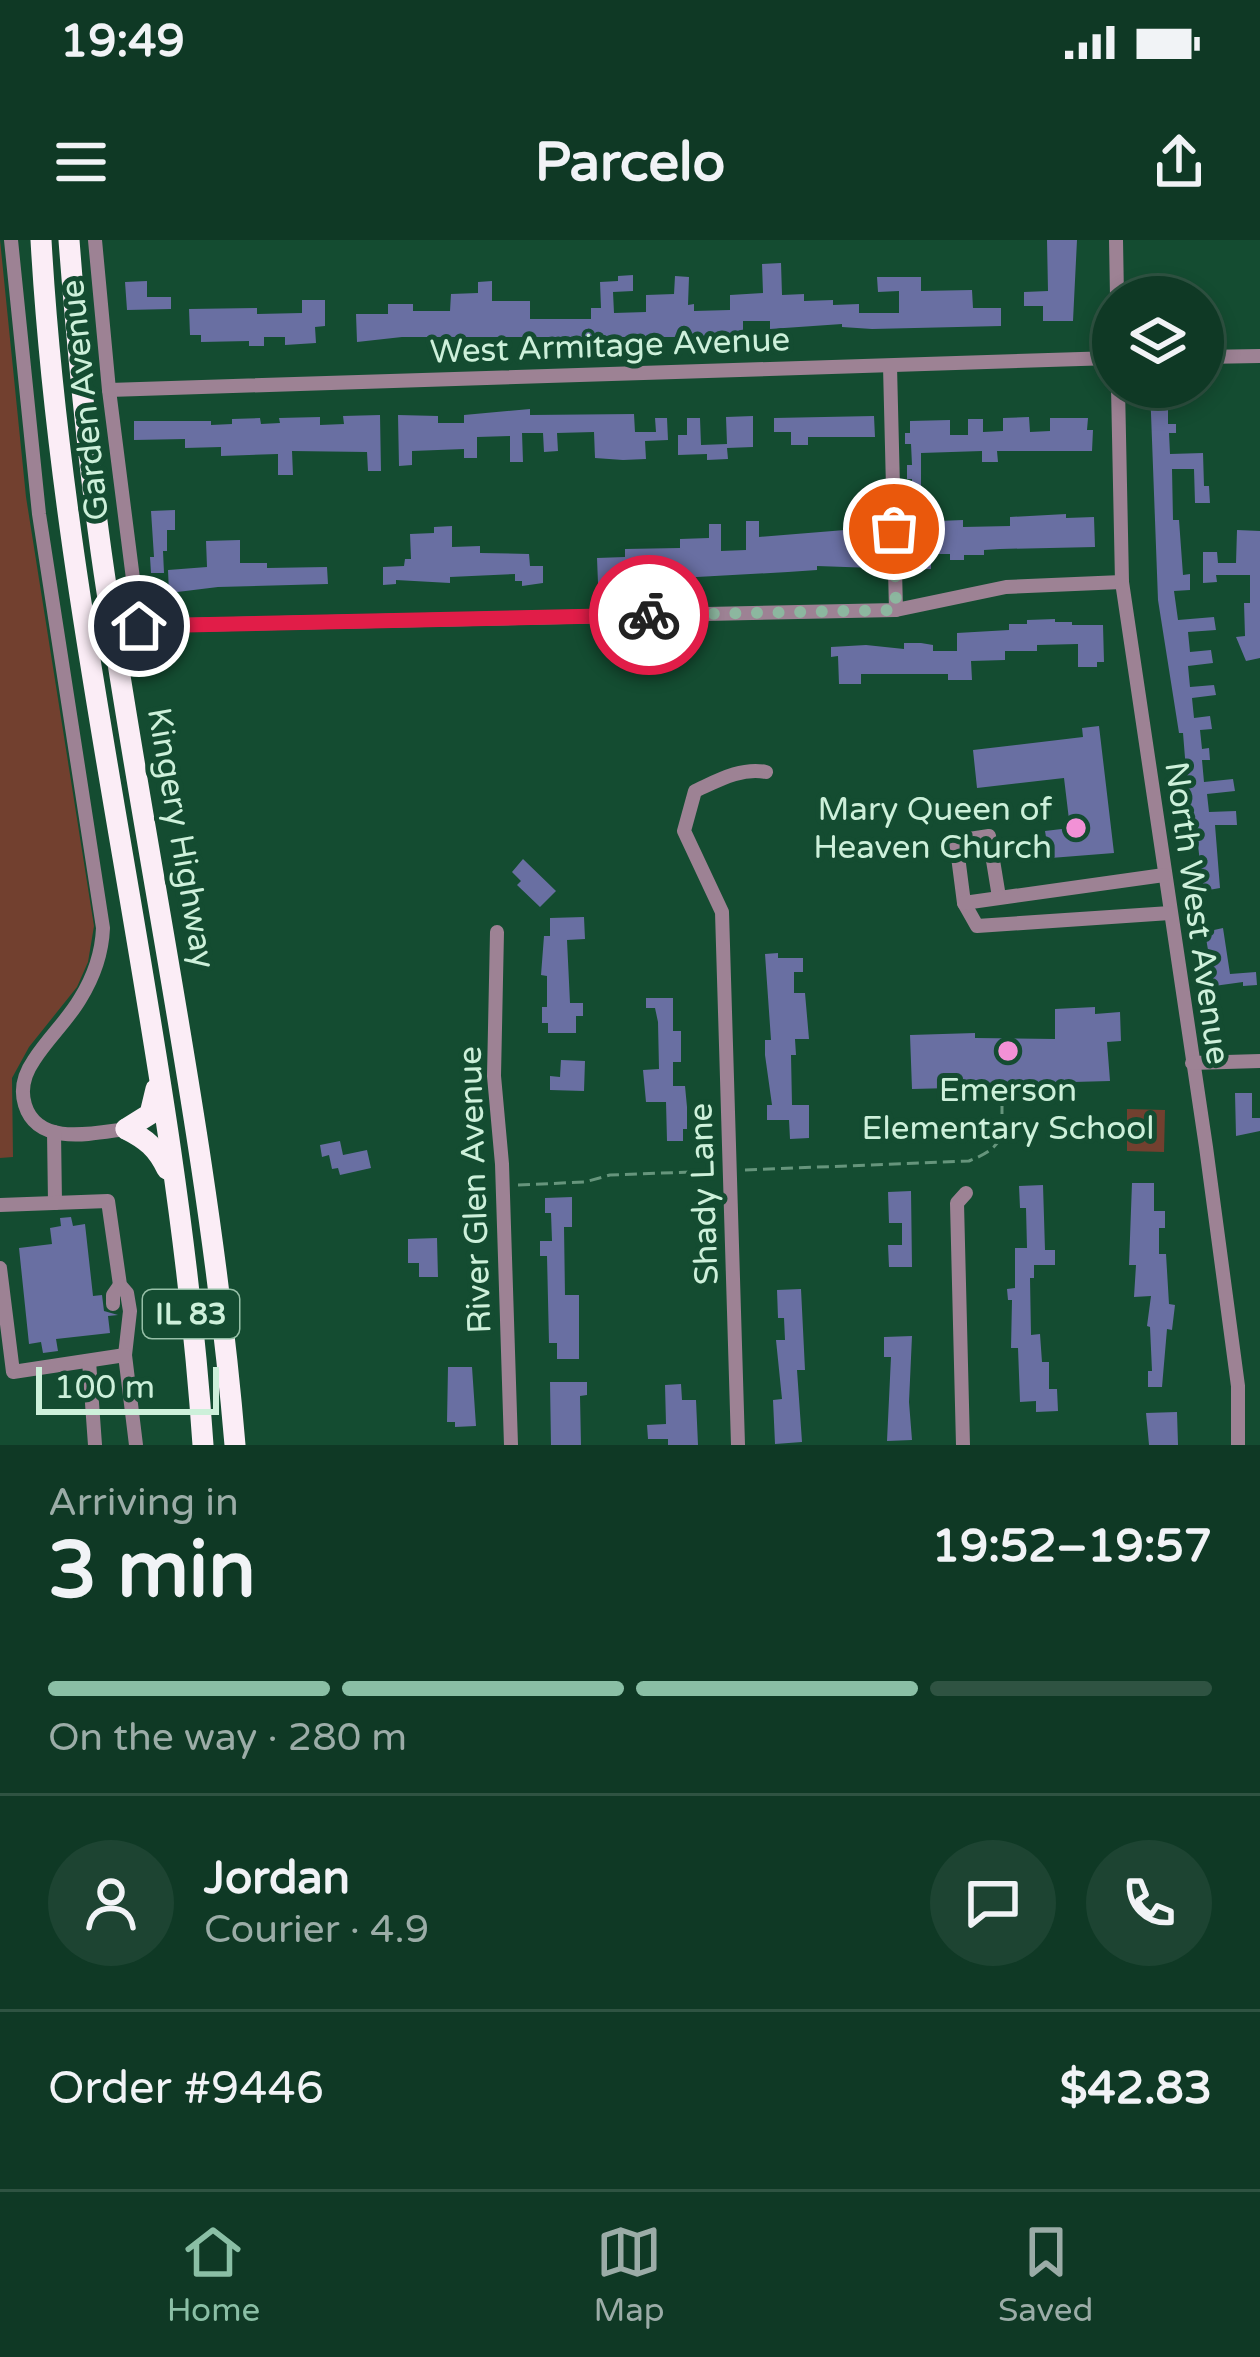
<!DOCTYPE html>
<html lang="en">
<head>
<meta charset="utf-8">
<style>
	:root { --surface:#0f3925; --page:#1d4432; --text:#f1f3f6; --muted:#9baca7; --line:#2f5342; --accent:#8abfa5 }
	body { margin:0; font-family:"Varela Round",sans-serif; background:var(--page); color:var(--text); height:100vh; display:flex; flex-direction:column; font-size:45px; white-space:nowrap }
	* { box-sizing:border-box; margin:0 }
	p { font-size:39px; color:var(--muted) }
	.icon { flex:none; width:66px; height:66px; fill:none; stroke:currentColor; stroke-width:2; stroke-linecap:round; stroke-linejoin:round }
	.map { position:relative; height:1205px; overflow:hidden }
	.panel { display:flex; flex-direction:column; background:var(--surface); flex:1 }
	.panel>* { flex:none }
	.controls { position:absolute; left:1092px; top:36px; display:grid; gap:24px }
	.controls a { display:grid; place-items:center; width:132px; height:132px; border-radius:50%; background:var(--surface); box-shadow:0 6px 18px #0003,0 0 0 3px var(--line); font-size:60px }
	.scale { position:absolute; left:36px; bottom:30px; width:183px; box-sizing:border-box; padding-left:12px; border:6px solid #cdf0da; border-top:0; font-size:33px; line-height:42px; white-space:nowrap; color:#cdf0da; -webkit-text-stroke:9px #144c31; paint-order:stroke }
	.pin { position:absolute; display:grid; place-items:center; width:102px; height:102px; color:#fff; margin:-51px; border:6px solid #fff; border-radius:50%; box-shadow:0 3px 12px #0007 }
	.courier { position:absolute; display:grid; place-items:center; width:120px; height:120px; margin:-60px; border:9px solid #e11d48; border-radius:50%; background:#fff; color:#222; box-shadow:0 3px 15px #0007 }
	.head em { font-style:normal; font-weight:800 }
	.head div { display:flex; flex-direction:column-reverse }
	.head { display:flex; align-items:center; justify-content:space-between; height:204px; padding:0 48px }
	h1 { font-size:78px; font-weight:800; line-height:90px }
	.bar { display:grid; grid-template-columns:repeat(4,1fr); gap:18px 12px; align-content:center; height:144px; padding:0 48px }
	.bar i { height:15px; border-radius:9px; background:var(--line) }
	.bar .active { background:var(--accent) }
	.bar p { grid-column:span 4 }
	.line { display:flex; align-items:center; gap:30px; padding:0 48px; border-top:3px solid var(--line) }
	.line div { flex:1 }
	.round { display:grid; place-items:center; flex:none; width:126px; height:126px; border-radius:63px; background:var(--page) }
	.status { display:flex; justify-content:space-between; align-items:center; height:84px; padding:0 60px; background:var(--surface); direction:ltr }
	.status svg { height:33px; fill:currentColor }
	header { display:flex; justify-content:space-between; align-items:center; height:156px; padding:0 48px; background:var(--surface); font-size:54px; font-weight:800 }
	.tab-bar { display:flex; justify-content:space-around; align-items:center; height:168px; border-top:3px solid var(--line); background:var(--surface); font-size:33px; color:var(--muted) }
	.tab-bar a { display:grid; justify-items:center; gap:6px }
	.tab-bar .active { color:var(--accent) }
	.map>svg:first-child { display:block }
</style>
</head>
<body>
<div class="status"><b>19:49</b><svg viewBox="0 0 49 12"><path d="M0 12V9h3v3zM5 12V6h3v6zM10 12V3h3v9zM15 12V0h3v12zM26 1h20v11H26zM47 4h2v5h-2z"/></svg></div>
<header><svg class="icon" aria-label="menu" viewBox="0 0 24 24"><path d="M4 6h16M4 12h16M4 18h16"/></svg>Parcelo<svg class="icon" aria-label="share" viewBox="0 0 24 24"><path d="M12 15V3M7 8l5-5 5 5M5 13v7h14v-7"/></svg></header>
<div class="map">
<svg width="1260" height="1205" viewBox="0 0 1260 1205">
	<rect width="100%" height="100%" fill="#144c31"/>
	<g fill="#72402f">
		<polygon points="0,0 26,257 94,686 88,722 77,747 29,807 12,838 13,917 0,918"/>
		<polygon points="1127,869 1165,870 1164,912 1127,911"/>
	</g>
	<g fill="#696fa2">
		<polygon points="1047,0 1077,0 1073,81 1043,81 1043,66 1024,66 1024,52 1048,51"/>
		<polygon points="781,23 782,55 804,54 804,61 833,60 833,65 859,64 859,73 899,73 899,51 878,52 877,37 921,37 921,51 972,50 973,68 1001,68 1001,86 872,89 842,87 842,84 770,89 770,81 743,81 743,92 695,97 402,97 357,102 356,74 388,74 388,64 413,64 413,71 450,71 451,54 478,53 478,42 492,41 492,61 530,61 530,79 591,79 591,68 601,68 600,42 618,41 618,36 633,35 633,51 613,52 614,73 646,72 646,55 674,54 675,36 689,37 688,65 694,64 694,71 730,70 730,55 763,53 762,24"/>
		<polygon points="147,41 147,57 171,57 171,69 127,70 125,42"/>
		<polygon points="302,60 325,60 325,86 315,87 316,103 285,105 285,97 264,97 264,106 249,106 249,101 201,102 201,95 190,95 189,69 257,68 257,74 302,73"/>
		<polygon points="1150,147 1168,147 1168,184 1176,184 1176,193 1169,193 1170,214 1203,213 1204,246 1209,246 1210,263 1195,263 1194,229 1172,229 1173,280 1179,280 1183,335 1190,334 1190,350 1174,351 1178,380 1214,377 1216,390 1188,392 1190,412 1211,410 1213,423 1188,426 1190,447 1214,445 1216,455 1192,458 1194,478 1210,476 1212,489 1200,490 1202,509 1209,508 1210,520 1202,520 1204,542 1233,539 1235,551 1207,554 1209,572 1236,571 1237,585 1215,585 1220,648 1203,651 1196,586 1193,587 1188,555 1183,493 1179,493 1158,360"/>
		<polygon points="530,169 530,175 634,174 635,192 656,192 655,178 667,178 668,200 645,201 646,219 623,220 595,218 594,192 557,193 558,211 544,212 543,193 522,193 523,222 510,222 510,196 477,197 477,218 464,218 464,209 412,211 412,225 399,226 398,175 438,176 438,183 464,183 464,175"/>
		<polygon points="380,175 381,231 368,231 367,212 292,211 293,235 278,235 278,214 221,216 221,207 185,208 185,199 134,200 134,181 211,181 211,185 232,184 232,179 260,178 261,184 280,183 279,178 320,177 320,185 344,184 343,176"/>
		<polygon points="753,176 753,207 727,208 728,219 707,220 707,214 678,215 678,195 687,195 687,178 700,178 701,205 727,204 726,177"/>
		<polygon points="874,176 875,197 808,197 808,205 791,205 791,192 774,192 774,178"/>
		<polygon points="1029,177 1030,192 1050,191 1050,178 1088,178 1087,190 1093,190 1092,211 997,211 998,222 982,222 982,211 921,213 921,248 912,248 912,239 907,239 907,225 912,225 911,204 905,204 905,193 910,193 910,181 950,180 950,195 968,195 968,179 983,179 983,192 1003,191 1003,178"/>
		<polygon points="175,270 175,290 167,290 167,311 163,311 164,333 151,333 150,317 154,317 151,271"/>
		<polygon points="1066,274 1066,278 1094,277 1095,307 1000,309 984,310 984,315 964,315 964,320 950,320 950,314 931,314 931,329 906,329 906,279 920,279 920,296 939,296 939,281 963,280 963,287 1010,286 1010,277"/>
		<polygon points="746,281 759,281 759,297 845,290 845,297 874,296 874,328 817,326 817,330 788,332 643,340 637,331 616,331 616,343 598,343 597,318 625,317 625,309 680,308 680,299 709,298 709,284 721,284 721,311 746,310"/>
		<polygon points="452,286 452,307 480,306 480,313 529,314 530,326 543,326 543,343 522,346 522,341 515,341 515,334 450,337 450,343 396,340 396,344 383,345 383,327 404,326 405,319 411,319 410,294 434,293 434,287"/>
		<polygon points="1237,290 1260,291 1260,418 1246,421 1236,397 1245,396 1244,363 1250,363 1250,335 1216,335 1217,342 1203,343 1203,312 1217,312 1218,323 1236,323"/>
		<polygon points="240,300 240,323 267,323 267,328 327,327 328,344 218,347 169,353 168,330 207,327 206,301"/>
		<polygon points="1055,379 1055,382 1072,382 1072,385 1103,385 1104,422 1097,422 1097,427 1078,427 1078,404 1037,405 1037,411 1005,411 1005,420 971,421 972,440 948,440 948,434 861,434 861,444 839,444 838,416 831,417 831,407 866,405 904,409 904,403 921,403 933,405 933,411 957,411 957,393 1009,390 1009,384 1027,384 1027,380"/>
		<polygon points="1099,486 1114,613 1038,619 1036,598 1046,597 1045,591 1070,588 1064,538 977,548 973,510 1083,497 1082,488"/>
		<polygon points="523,619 556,651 540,667 517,645 521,641 512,632"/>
		<polygon points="584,677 585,699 567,700 570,763 583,763 583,776 576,776 576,793 548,793 548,783 542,783 542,767 547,767 547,736 541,735 544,696 550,696 550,678"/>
		<polygon points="1223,688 1230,734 1256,732 1257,745 1243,746 1243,742 1214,746 1205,692"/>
		<polygon points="778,713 778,718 803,718 803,732 794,732 794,753 805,753 809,799 795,799 796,815 791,815 792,865 809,865 809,898 790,899 789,880 767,880 767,865 772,865 765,815 765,800 771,800 765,714"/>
		<polygon points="646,758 673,758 673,791 681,791 681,822 673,822 673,846 685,846 687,867 687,889 683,889 683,901 667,901 666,862 646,862 643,830 659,829 658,782 655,768 646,768"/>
		<polygon points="1095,767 1095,774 1120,772 1121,801 1107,802 1110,841 1036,843 1037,859 991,860 990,847 912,849 910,795 975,793 975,798 1055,799 1055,769"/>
		<polygon points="561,820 585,821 584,851 550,850 550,836 560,837"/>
		<polygon points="1235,853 1252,853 1252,878 1260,878 1260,891 1236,896"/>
		<polygon points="340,901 343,915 367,910 371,928 340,935 338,928 332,929 329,915 322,917 320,905"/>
		<polygon points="1132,943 1154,943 1154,971 1165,971 1165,988 1159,988 1159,1014 1166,1014 1169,1064 1175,1065 1172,1090 1167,1089 1162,1147 1148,1147 1148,1131 1152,1131 1150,1087 1147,1086 1151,1056 1134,1057 1136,1025 1129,1025"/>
		<polygon points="1043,945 1045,1010 1055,1010 1055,1025 1034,1025 1034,1038 1030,1038 1031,1095 1040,1094 1042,1122 1049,1122 1049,1149 1057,1149 1058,1171 1036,1172 1036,1161 1020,1162 1018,1108 1011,1108 1012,1060 1008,1060 1007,1049 1015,1048 1015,1008 1027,1008 1026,968 1020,968 1019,946"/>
		<polygon points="911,951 912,1027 889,1027 888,1005 902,1005 902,983 889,983 888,952"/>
		<polygon points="572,957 572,987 564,987 565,1055 579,1055 579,1119 557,1119 557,1103 549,1103 547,1016 540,1016 540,1001 552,1001 551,973 545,973 545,958"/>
		<polygon points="71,977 73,986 85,984 93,1056 102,1055 104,1071 118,1075 108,1076 110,1093 56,1099 58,1111 43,1113 41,1102 29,1104 19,1008 52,1004 50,988 61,986 60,978"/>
		<polygon points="437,998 438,1037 419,1037 419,1023 408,1023 408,999"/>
		<polygon points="801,1049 805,1130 797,1130 802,1202 775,1204 773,1160 782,1159 776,1100 785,1100 784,1078 778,1078 777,1050"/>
		<polygon points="912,1096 909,1162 912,1200 887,1201 891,1117 884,1117 884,1097"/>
		<polygon points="448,1127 472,1127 476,1186 455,1187 455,1182 447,1182"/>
		<polygon points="550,1142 587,1142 587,1155 580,1156 581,1205 551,1205"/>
		<polygon points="681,1144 682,1160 696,1160 698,1205 668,1205 668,1199 648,1199 647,1185 666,1184 665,1145"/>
		<polygon points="1177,1172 1178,1205 1149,1205 1146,1173"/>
	</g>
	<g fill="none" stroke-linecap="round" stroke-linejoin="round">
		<g stroke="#66957c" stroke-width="3" stroke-dasharray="12 6" stroke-linecap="butt">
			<path d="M745,930L969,921C1003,907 1002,900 1002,866"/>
			<polyline points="518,945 585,942 610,935 717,931"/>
		</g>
		<g stroke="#9d8294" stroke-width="14">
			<path d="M11,0L39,274L103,688C102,713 93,738 80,759C67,781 48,798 34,820C25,833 20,849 25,865C38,907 94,893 126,889"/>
			<polyline points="95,0 109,150 139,386 896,370 1006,347 1122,342"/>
			<polyline points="1116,0 1117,57"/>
			<polyline points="1203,117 1260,116"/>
			<polyline points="890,126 896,370"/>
			<polyline points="1118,147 1122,342 1206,907 1238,1146 1238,1205"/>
			<polyline points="109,150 1113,118"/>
			<polyline points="999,657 989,596 956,601 964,663 977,686 1170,673"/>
			<polyline points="964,663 1164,635"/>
			<polyline points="497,692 494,836 502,924 511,1205"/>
			<polyline points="1192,823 1260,821"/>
			<polyline points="54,892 55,963"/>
			<polyline points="0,965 108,961 120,1045 127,1053 130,1071 125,1115 136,1205"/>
			<polyline points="0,1028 13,1132 125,1115"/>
			<polyline points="113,1064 113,1055 120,1045"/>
			<polyline points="89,1121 95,1205"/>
			<path d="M738,1205L722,672L684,591L695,551C717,541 741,527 766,532"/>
			<polyline points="963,1205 957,963 966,953"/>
		</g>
		<g stroke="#fbedf6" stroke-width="21">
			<path d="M41,0C64,406 176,800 203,1205"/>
			<path d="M69,0C78,118 89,235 107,352C149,637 211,918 235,1205"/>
			<polyline points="126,889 150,874 156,849"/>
			<path d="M126,889C146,899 157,908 167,929"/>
		</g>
	</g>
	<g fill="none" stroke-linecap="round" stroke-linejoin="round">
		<polyline stroke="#8cb79f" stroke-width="12" stroke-dasharray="0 21.6" points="649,375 896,370 894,289"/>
		<polyline stroke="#e11d48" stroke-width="15" points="139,386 649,375"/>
	</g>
	<g fill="#f291d6" stroke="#144c31" stroke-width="4.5">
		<circle cx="1076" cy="588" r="12"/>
		<circle cx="1008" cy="811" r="12"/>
	</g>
	<g text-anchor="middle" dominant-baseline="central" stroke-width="10" stroke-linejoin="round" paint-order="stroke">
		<rect fill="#144c31" stroke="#96bfa7" stroke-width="3" x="143" y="1050" width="96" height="48" rx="9"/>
		<g font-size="30" font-weight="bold" fill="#cdf0da">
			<text x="191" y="1074">IL 83</text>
		</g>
		<g font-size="33" fill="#cdf0da" stroke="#144c31">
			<text transform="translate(610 106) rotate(-2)">West Armitage Avenue</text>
			<text transform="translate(85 160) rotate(-96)">Garden Avenue</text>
			<text transform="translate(181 598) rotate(80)">Kingery Highway</text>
			<text transform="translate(1197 673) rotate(82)">North West Avenue</text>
			<text transform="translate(475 950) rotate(-92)">River Glen Avenue</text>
			<text transform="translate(704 954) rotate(-92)">Shady Lane</text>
		</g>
		<g font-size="33" fill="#cdf0da" stroke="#144c31" text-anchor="end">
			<text x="1052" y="569">Mary Queen of<tspan x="1052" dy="38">Heaven Church</tspan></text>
			<text x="1008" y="850" text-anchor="middle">Emerson<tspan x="1008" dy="38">Elementary School</tspan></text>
		</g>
	</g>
</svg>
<div class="controls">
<a><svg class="icon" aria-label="layers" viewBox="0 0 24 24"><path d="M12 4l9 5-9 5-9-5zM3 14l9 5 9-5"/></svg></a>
</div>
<div class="scale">100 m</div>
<div class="pin" style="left:894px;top:289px;background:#ea580c"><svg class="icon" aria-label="bag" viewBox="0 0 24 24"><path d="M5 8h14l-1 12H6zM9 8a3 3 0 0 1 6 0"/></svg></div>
<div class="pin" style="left:139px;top:386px;background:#1f2937"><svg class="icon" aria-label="home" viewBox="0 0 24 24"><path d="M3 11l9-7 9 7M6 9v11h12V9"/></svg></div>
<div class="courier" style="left:649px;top:375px"><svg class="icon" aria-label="bike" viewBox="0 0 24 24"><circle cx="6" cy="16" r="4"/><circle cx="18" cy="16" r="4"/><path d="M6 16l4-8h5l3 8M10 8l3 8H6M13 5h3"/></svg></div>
</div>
<section class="panel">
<div class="head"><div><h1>3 min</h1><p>Arriving in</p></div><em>19:52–19:57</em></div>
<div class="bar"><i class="active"></i><i class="active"></i><i class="active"></i><i></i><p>On the way · 280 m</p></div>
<div class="line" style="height:216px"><a class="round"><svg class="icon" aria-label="person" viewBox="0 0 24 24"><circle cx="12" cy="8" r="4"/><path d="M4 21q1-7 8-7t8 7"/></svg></a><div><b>Jordan</b><p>Courier · 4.9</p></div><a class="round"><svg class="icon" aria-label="chat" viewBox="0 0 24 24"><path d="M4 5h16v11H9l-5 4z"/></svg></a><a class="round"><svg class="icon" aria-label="phone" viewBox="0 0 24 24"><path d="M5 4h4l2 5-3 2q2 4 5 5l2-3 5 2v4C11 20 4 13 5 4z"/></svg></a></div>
<div class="line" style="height:156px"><div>Order #9446</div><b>$42.83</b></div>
</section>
<nav class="tab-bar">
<a class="active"><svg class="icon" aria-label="home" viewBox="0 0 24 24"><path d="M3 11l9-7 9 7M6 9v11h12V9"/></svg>Home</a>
<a><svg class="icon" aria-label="map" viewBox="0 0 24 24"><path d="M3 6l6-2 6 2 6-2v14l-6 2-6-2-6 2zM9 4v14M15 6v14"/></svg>Map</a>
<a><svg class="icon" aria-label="saved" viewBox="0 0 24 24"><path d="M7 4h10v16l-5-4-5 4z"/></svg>Saved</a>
</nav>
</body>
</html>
